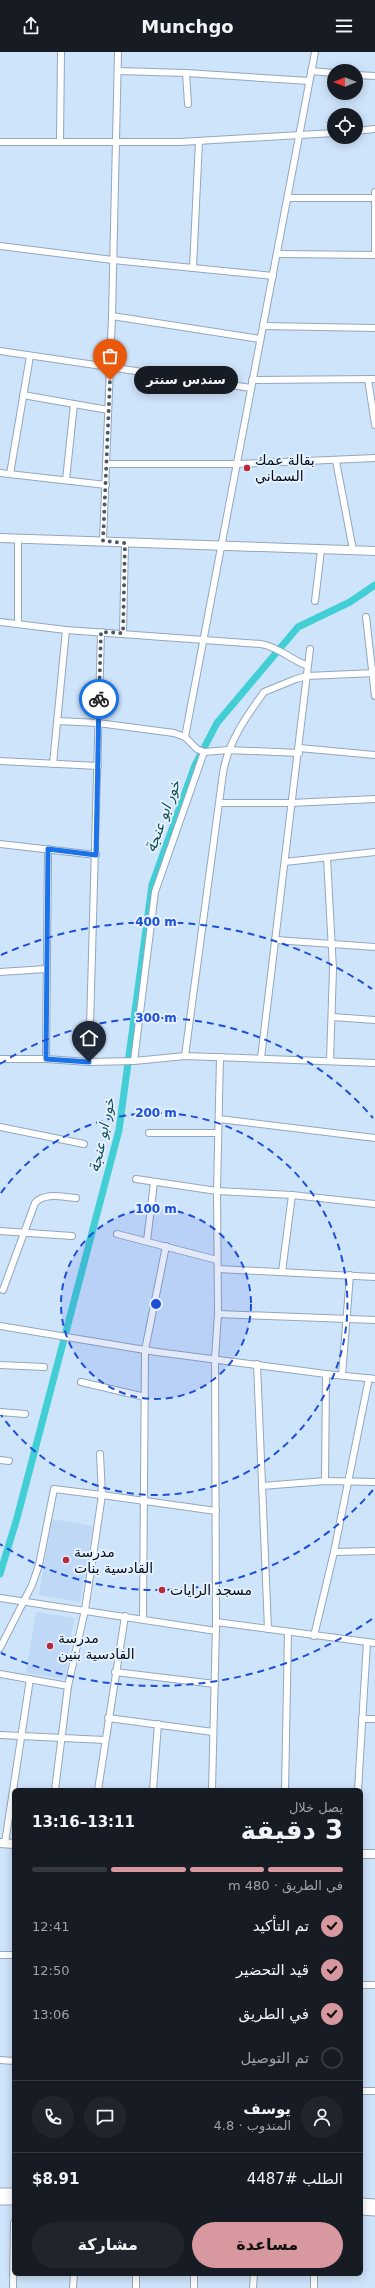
<!DOCTYPE html>
<html lang="ar">
<head>
<meta charset="utf-8">
<style>
	:root { --surface:#171b24; --page:#20242c; --text:#f1f3f6; --muted:#9ea1a6; --line:#363941; --accent:#d898a0 }
	body { margin:0; font-family:"DejaVu Sans","Noto Sans Arabic",sans-serif; background:var(--page); color:var(--text); direction:rtl; height:100vh; display:flex; flex-direction:column; font-size:15px; white-space:nowrap }
	* { box-sizing:border-box; margin:0 }
	p { font-size:13px; color:var(--muted) }
	.icon { flex:none; width:22px; height:22px; fill:none; stroke:currentColor; stroke-width:2; stroke-linecap:round; stroke-linejoin:round }
	.map { position:relative; flex:1; overflow:hidden; direction:ltr }
	.drawer { position:absolute; left:12px; top:1736px; width:351px; height:488px; display:flex; flex-direction:column; background:var(--surface); border-radius:6px; box-shadow:0 2px 10px #0003; direction:rtl }
	.drawer>* { flex:none }
	.needle { width:26px; rotate:270deg }
	.controls { position:absolute; left:327px; top:12px; display:grid; gap:8px }
	.controls a { display:grid; place-items:center; width:36px; height:36px; border-radius:50%; background:var(--surface); box-shadow:0 2px 10px #0003; font-size:20px }
	.pin { position:absolute; display:grid; place-items:center; width:34px; height:34px; color:#fff; margin:-41px -17px; border-radius:50% 50% 50% 0; rotate:-45deg; box-shadow:0 0 4px #0007 }
	.pin .icon { rotate:45deg }
	.courier { position:absolute; display:grid; place-items:center; width:40px; height:40px; margin:-20px; border:3px solid #1a73e8; border-radius:50%; background:#fff; color:#222; box-shadow:0 1px 5px #0007 }
	.bubble { position:absolute; height:28px; border-radius:14px; background:var(--surface); box-shadow:0 2px 10px #0003; font-size:13px; font-weight:600; line-height:28px; text-align:center; direction:rtl }
	.headline em { font-style:normal; font-weight:600 }
	.headline div { display:flex; flex-direction:column-reverse }
	.headline { display:flex; align-items:center; justify-content:space-between; height:68px; padding:0 20px }
	h1 { font-size:26px; font-weight:600; line-height:30px }
	.bar { display:grid; grid-template-columns:repeat(4,1fr); gap:6px 4px; align-content:center; height:48px; padding:0 20px }
	.bar i { height:5px; border-radius:3px; background:var(--line) }
	.bar .active { background:var(--accent) }
	.bar p { grid-column:span 4 }
	.line { display:flex; align-items:center; gap:10px; padding:0 20px; border-top:1px solid var(--line) }
	.line div { flex:1 }
	.round { display:grid; place-items:center; flex:none; width:42px; height:42px; border-radius:21px; background:var(--page) }
	ol { padding:0 20px; list-style:none }
	li { display:flex; align-items:center; gap:12px; height:44px }
	li p { margin-inline-start:auto }
	li .icon { padding:4px; border-radius:50%; background:var(--accent); color:#111; stroke-width:4 }
	li:last-child { color:var(--muted) }
	li i { width:22px; height:22px; border:2px solid var(--line); border-radius:50% }
	.button { display:flex; gap:8px; margin-top:auto; padding:8px 20px }
	.button a { flex:1; height:46px; border-radius:24px; background:var(--accent); color:#111; font-size:16px; font-weight:600; line-height:46px; text-align:center }
	.button a+a { background:var(--page); color:var(--text) }
	header { display:flex; justify-content:space-between; align-items:center; height:52px; padding:0 20px; background:var(--surface); font-size:18px; font-weight:600 }
	.map>svg:first-child { display:block }
</style>
</head>
<body>
<header><svg class="icon" aria-label="menu" viewBox="0 0 24 24"><path d="M4 6h16M4 12h16M4 18h16"/></svg>Munchgo<svg class="icon" aria-label="share" viewBox="0 0 24 24"><path d="M12 15V3M7 8l5-5 5 5M5 13v7h14v-7"/></svg></header>
<div class="map">
<svg width="375" height="2236" viewBox="0 0 375 2236">
	<rect width="100%" height="100%" fill="#cee4fb"/>
	<g fill="#bed8f6">
		<polygon points="52,1467 93,1474 80,1550 39,1543"/>
		<polygon points="36,1560 74,1566 65,1627 26,1621"/>
	</g>
	<g fill="none" stroke-linecap="round" stroke-linejoin="round">
		<polyline stroke="#41ced4" stroke-width="7" points="0,1522 17,1466 119,1078 152,833 195,713 217,671 298,575 350,550 375,533"/>
		<g stroke="#93a7bd" stroke-width="8">
			<g id="minor">
				<polyline points="118,19 186,21 309,29"/>
				<polyline points="311,19 334,21"/>
				<polyline points="186,21 188,52"/>
				<polyline points="356,23 375,24"/>
				<polyline points="356,79 375,77"/>
				<polyline points="0,90 180,90 334,81"/>
				<polyline points="60,90 61,0"/>
				<polyline points="288,146 375,146"/>
				<polyline points="0,194 113,208 273,224"/>
				<polyline points="278,202 375,203"/>
				<polyline points="375,203 375,140"/>
				<polyline points="193,216 199,89"/>
				<polyline points="112,264 260,287"/>
				<polyline points="263,274 375,276"/>
				<polyline points="0,299 251,336"/>
				<polyline points="368,327 375,373"/>
				<polyline points="252,328 375,327"/>
				<polyline points="23,343 108,358"/>
				<polyline points="336,409 353,498"/>
				<polyline points="106,412 237,412 375,406"/>
				<polyline points="0,421 106,433"/>
				<polyline points="10,422 30,304"/>
				<polyline points="66,428 74,352"/>
				<polyline points="103,489 112,264 118,0"/>
				<polyline points="315,549 321,498"/>
				<polyline points="366,565 375,644"/>
				<path d="M0,570L66,578L261,592C279,595 291,608 308,614"/>
				<polyline points="18,572 18,487"/>
				<polyline points="123,581 125,491"/>
				<polyline points="58,669 98,671 174,681 185,685"/>
				<polyline points="299,696 375,703"/>
				<polyline points="299,701 228,698 204,700 197,697 185,685 315,0"/>
				<polyline points="0,709 98,714"/>
				<polyline points="53,712 66,578"/>
				<polyline points="220,751 291,751 375,747"/>
				<polyline points="0,792 96,803"/>
				<polyline points="327,806 333,917 330,1009"/>
				<polyline points="285,810 375,800"/>
				<polyline points="276,888 375,895"/>
				<polyline points="0,920 46,917"/>
				<polyline points="332,965 375,968"/>
				<path d="M185,1004L223,721C228,690 246,665 264,640L296,627L307,624L375,621"/>
				<polyline points="261,1006 310,597"/>
				<polyline points="0,1007 46,1007 89,1010 101,580"/>
				<polyline points="46,1007 48,797"/>
				<polyline points="134,1009 155,840 204,700"/>
				<polyline points="89,1010 134,1009 185,1004 375,1011"/>
				<polyline points="219,1067 375,1086"/>
				<polyline points="0,1075 84,1092"/>
				<polyline points="149,1081 218,1081"/>
				<polyline points="136,1127 217,1139 292,1143 375,1152"/>
				<polyline points="0,1179 72,1184"/>
				<polyline points="117,1182 217,1208"/>
				<polyline points="147,1189 154,1130"/>
				<polyline points="218,1217 375,1225"/>
				<polyline points="282,1220 292,1143"/>
				<path d="M3,1238L35,1151C44,1140 63,1145 76,1146"/>
				<polyline points="218,1262 375,1268"/>
				<polyline points="0,1274 157,1300 326,1322 375,1327"/>
				<polyline points="257,1312 268,1577"/>
				<polyline points="0,1313 44,1315"/>
				<polyline points="342,1323 350,1223"/>
				<polyline points="81,1330 145,1345"/>
				<polyline points="0,1360 25,1362"/>
				<polyline points="0,1408 9,1409"/>
				<polyline points="325,1429 326,1322"/>
				<polyline points="262,1434 325,1429 375,1430"/>
				<polyline points="334,1500 375,1499"/>
				<polyline points="0,1546 216,1579"/>
				<polyline points="143,1566 145,1298 166,1194"/>
				<polyline points="216,1570 375,1591"/>
				<polyline points="314,1584 334,1500 369,1326"/>
				<polyline points="0,1596 32,1533 39,1513 54,1437 102,1443 100,1402"/>
				<polyline points="115,1620 215,1632"/>
				<polyline points="0,1622 68,1634"/>
				<polyline points="108,1666 213,1680"/>
				<polyline points="362,1667 375,1667"/>
				<polyline points="0,1683 105,1688"/>
				<polyline points="55,1738 68,1634 85,1558 102,1443 216,1459"/>
				<polyline points="98,1738 125,1564"/>
				<polyline points="153,1738 158,1672"/>
				<polyline points="212,1738 216,1574 215,1306 218,1262 217,1139 220,1005"/>
				<polyline points="285,1738 288,1580"/>
				<polyline points="358,1738 367,1590"/>
				<polyline points="5,1791 30,1627"/>
				<polyline points="0,1903 14,1903"/>
				<polyline points="361,1933 375,1933"/>
				<polyline points="0,2008 14,2009"/>
				<polyline points="361,2039 375,2039"/>
				<polyline points="13,2236 14,2171"/>
				<polyline points="73,2236 74,2222"/>
				<polyline points="136,2236 136,2222"/>
				<polyline points="194,2236 194,2222"/>
				<polyline points="253,2236 254,2222"/>
				<polyline points="314,2236 314,2222"/>
			</g>
		</g>
		<g stroke="#93a7bd" stroke-width="10">
			<g id="tertiary">
				<polyline points="0,486 375,499"/>
				<polyline points="0,1791 14,1792"/>
				<polyline points="361,1802 375,1802"/>
			</g>
		</g>
		<g stroke="#93a7bd" stroke-width="11">
			<g id="secondary">
				<polyline points="0,2141 14,2141"/>
				<polyline points="0,2148 14,2148"/>
				<polyline points="361,2151 375,2152"/>
				<polyline points="361,2158 375,2159"/>
			</g>
		</g>
		<use href="#minor" stroke="#fff" stroke-width="6"/>
		<use href="#tertiary" stroke="#fff" stroke-width="8"/>
		<use href="#secondary" stroke="#fff" stroke-width="9"/>
	</g>
	<g fill="none" stroke-linecap="round" stroke-linejoin="round">
		<polyline stroke="#4c5865" stroke-width="4" stroke-dasharray="0 7.2" points="99,647 101,580 123,581 125,491 103,489 110,328"/>
		<polyline stroke="#1a73e8" stroke-width="5" points="89,1010 46,1007 48,797 96,803 99,647"/>
	</g>
	<circle cx="156" cy="1252" r="95" fill="#1d4ed8" fill-opacity=".12"/>
	<g fill="none" stroke="#1d4ed8" stroke-width="2" stroke-dasharray="7 5">
		<circle cx="156" cy="1252" r="95"/>
		<path d="M1 1141A191 191 0 1 1 1 1363"/>
		<path d="M373 1438A286 286 0 0 1 0 1492M0 1012A286 286 0 0 1 373 1066"/>
		<path d="M372 1567A382 382 0 0 1 1 1601M1 903A382 382 0 0 1 372 937"/>
	</g>
	<g fill="#ba2938" stroke="#e3f0fe" stroke-width="1.5">
		<circle cx="247" cy="416" r="4"/>
		<circle cx="66" cy="1508" r="4"/>
		<circle cx="162" cy="1538" r="4"/>
		<circle cx="50" cy="1594" r="4"/>
	</g>
	<g text-anchor="middle" dominant-baseline="central" stroke-width="4" stroke-linejoin="round" paint-order="stroke">
		<g font-size="14" fill="#060c14" stroke="#e3f0fe" text-anchor="start">
			<text x="255" y="408">بقالة عمك<tspan x="255" dy="16">السماني</tspan></text>
			<text x="74" y="1500">مدرسة<tspan x="74" dy="16">القادسية بنات</tspan></text>
			<text x="170" y="1538">مسجد الرايات</text>
			<text x="58" y="1586">مدرسة<tspan x="58" dy="16">القادسية بنين</tspan></text>
		</g>
		<g font-size="15" font-style="italic" fill="#0d4b4d" stroke="#e3f0fe">
			<text transform="translate(163 764) rotate(-70)">خور ابو عنجة</text>
			<text transform="translate(102 1083) rotate(-78)">خور ابو عنجة</text>
		</g>
	</g>
	<circle cx="156" cy="1252" r="6" fill="#1d4ed8" stroke="#e3f0fe" stroke-width="2"/>
	<g font-size="12" text-anchor="middle" font-weight="bold" fill="#1d4ed8" stroke="#e3f0fe" stroke-width="4" stroke-linejoin="round" paint-order="stroke">
		<text x="156" y="874">400 m</text>
		<text x="156" y="970">300 m</text>
		<text x="156" y="1065">200 m</text>
		<text x="156" y="1161">100 m</text>
	</g>
</svg>
<div class="controls">
<a><svg class="needle" viewBox="-14 -14 28 28"><path d="M0-13l5 13h-10z" fill="#e53935"/><path d="M0 13l5-13h-10z" fill="#9ea1a6"/></svg></a>
<a><svg class="icon" aria-label="locate" viewBox="0 0 24 24"><circle cx="12" cy="12" r="6"/><path d="M12 2v4M12 18v4M2 12h4M18 12h4"/></svg></a>
</div>
<div class="pin" style="left:110px;top:328px;background:#ea580c"><svg class="icon" aria-label="bag" viewBox="0 0 24 24"><path d="M5 8h14l-1 12H6zM9 8a3 3 0 0 1 6 0"/></svg></div>
<div class="pin" style="left:89px;top:1010px;background:#1f2937"><svg class="icon" aria-label="home" viewBox="0 0 24 24"><path d="M3 11l9-7 9 7M6 9v11h12V9"/></svg></div>
<div class="courier" style="left:99px;top:647px"><svg class="icon" aria-label="bike" viewBox="0 0 24 24"><circle cx="6" cy="16" r="4"/><circle cx="18" cy="16" r="4"/><path d="M6 16l4-8h5l3 8M10 8l3 8H6M13 5h3"/></svg></div>
<div class="bubble" style="left:134px;top:314px;width:104px">سندس سنتر</div>
<section class="drawer">
<div class="headline"><div><h1>3 دقيقة</h1><p>يصل خلال</p></div><em>13:11–13:16</em></div>
<div class="bar"><i class="active"></i><i class="active"></i><i class="active"></i><i></i><p>في الطريق · 480 m</p></div>
<ol>
<li><svg class="icon" aria-label="check" viewBox="0 0 24 24"><path d="M5 12l5 5 9-10"/></svg>تم التأكيد<p>12:41</p></li>
<li><svg class="icon" aria-label="check" viewBox="0 0 24 24"><path d="M5 12l5 5 9-10"/></svg>قيد التحضير<p>12:50</p></li>
<li><svg class="icon" aria-label="check" viewBox="0 0 24 24"><path d="M5 12l5 5 9-10"/></svg>في الطريق<p>13:06</p></li>
<li><i></i>تم التوصيل</li>
</ol>
<div class="line" style="height:72px"><a class="round"><svg class="icon" aria-label="person" viewBox="0 0 24 24"><circle cx="12" cy="8" r="4"/><path d="M4 21q1-7 8-7t8 7"/></svg></a><div><b>يوسف</b><p>المندوب · 4.8</p></div><a class="round"><svg class="icon" aria-label="chat" viewBox="0 0 24 24"><path d="M4 5h16v11H9l-5 4z"/></svg></a><a class="round"><svg class="icon" aria-label="phone" viewBox="0 0 24 24"><path d="M5 4h4l2 5-3 2q2 4 5 5l2-3 5 2v4C11 20 4 13 5 4z"/></svg></a></div>
<div class="line" style="height:52px"><div>الطلب #4487</div><b>$8.91</b></div>
<div class="button"><a>مساعدة</a><a>مشاركة</a></div>
</section>
</div>
</body>
</html>
